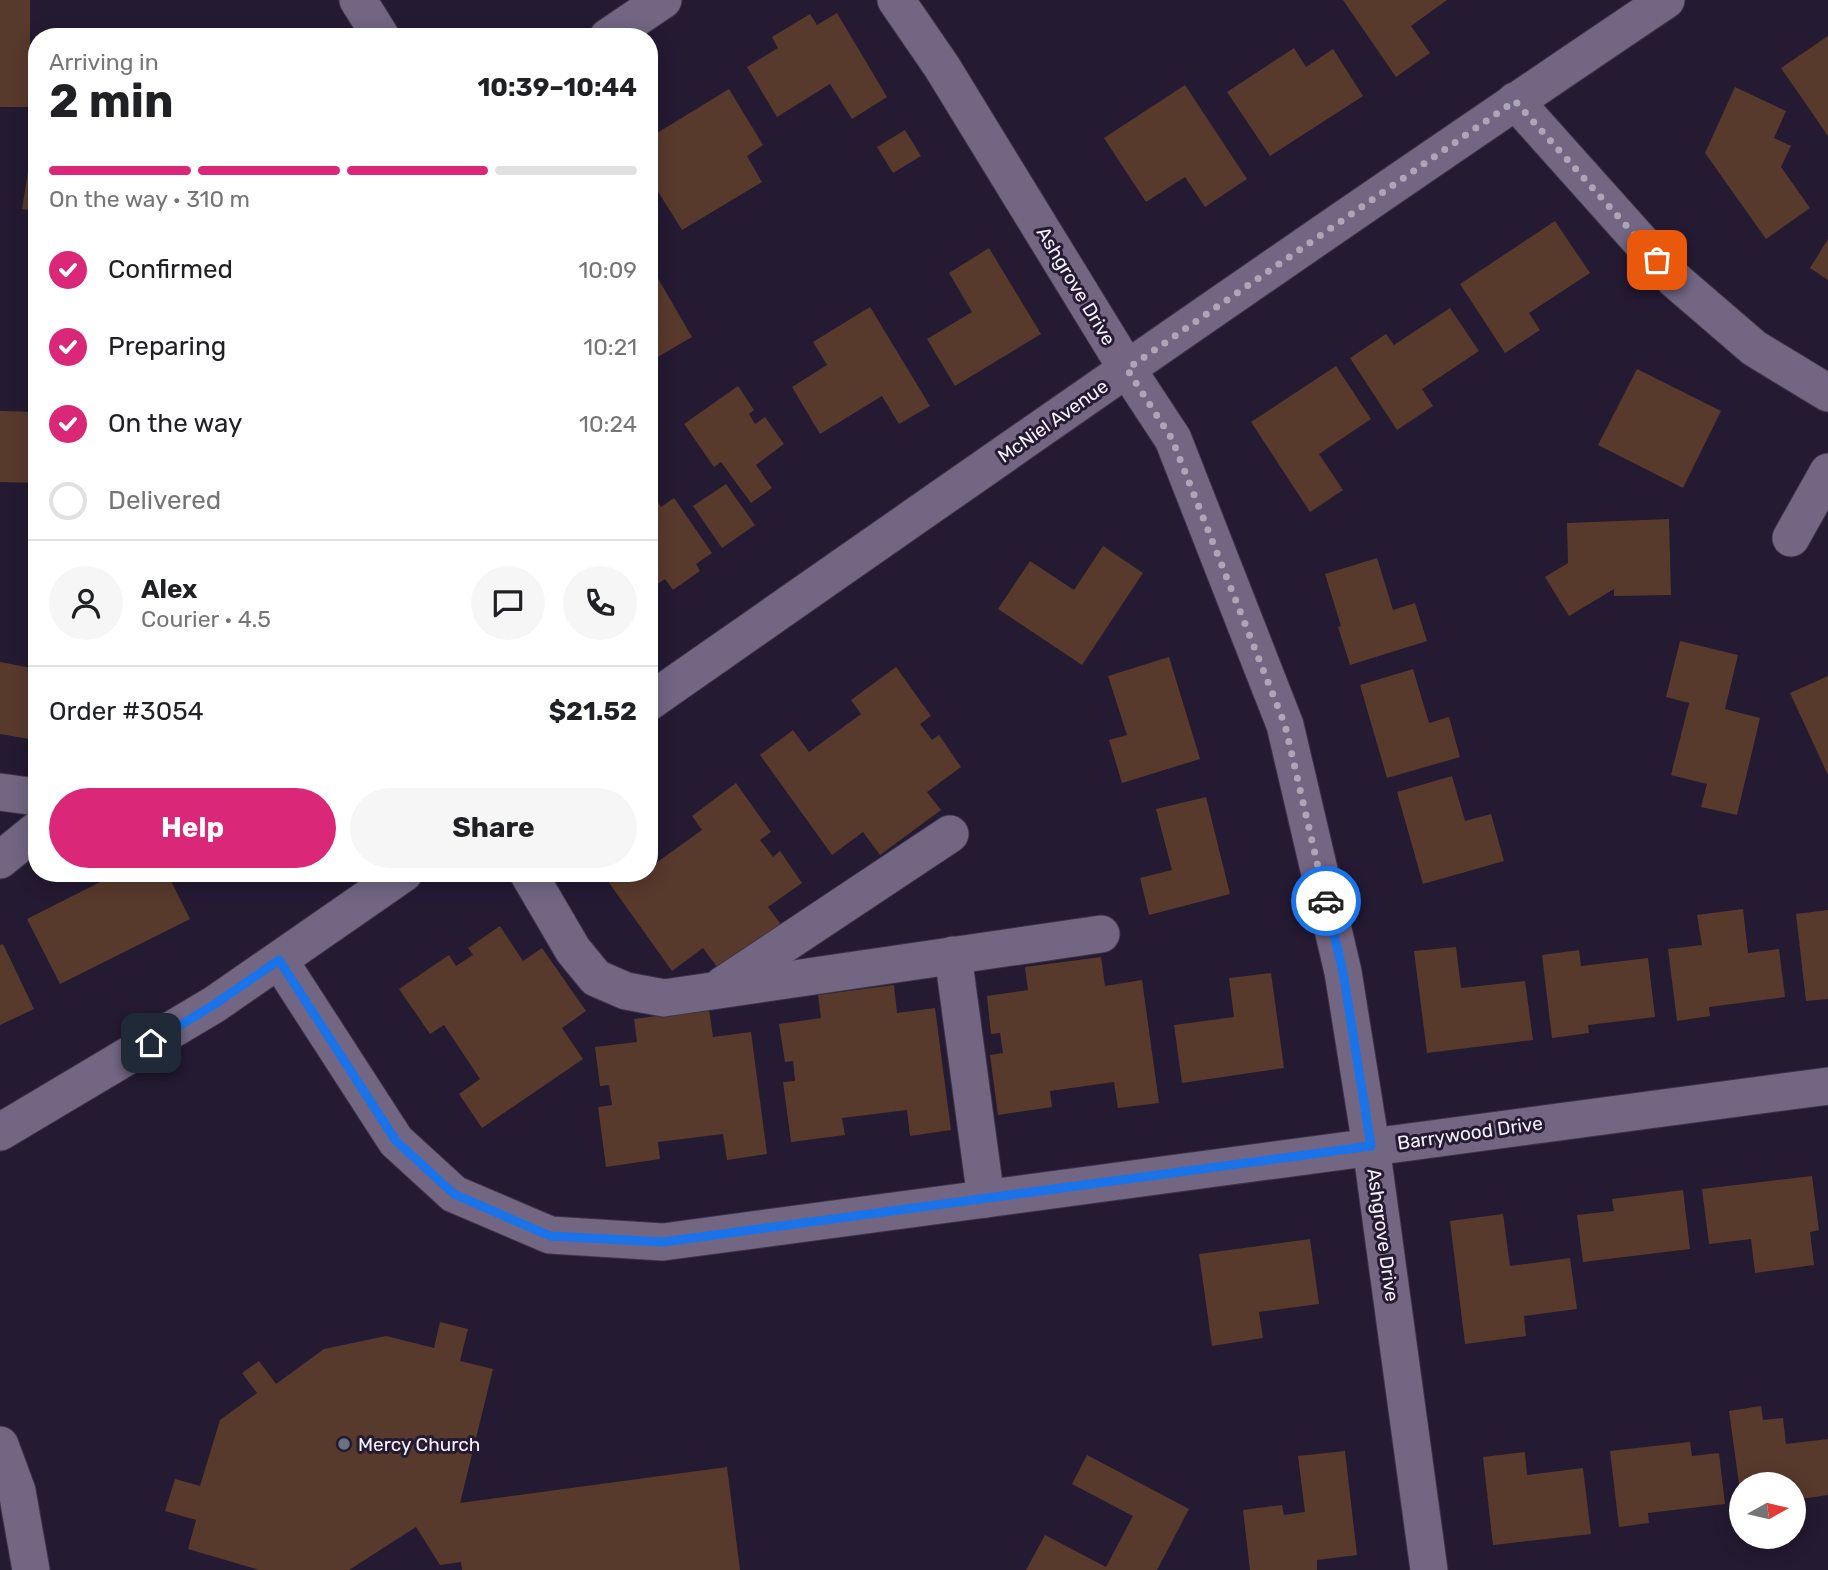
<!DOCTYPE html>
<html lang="en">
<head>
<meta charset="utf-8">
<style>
	:root { --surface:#fff; --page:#f6f6f6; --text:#202124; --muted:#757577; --line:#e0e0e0; --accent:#db2777 }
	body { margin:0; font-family:Rubik,sans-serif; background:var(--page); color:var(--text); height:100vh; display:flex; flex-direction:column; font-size:26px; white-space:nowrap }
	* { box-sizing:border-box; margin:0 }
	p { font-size:23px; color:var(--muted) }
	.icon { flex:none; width:38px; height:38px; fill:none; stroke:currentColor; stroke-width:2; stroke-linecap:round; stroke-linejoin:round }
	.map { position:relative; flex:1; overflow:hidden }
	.drawer { position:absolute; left:28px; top:28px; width:630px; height:854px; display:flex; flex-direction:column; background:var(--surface); border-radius:28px; box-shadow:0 4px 18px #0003 }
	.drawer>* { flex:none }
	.needle { width:46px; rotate:82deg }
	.fabs { position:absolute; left:1729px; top:1472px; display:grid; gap:14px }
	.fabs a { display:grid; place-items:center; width:77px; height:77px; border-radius:50%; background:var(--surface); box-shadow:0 4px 18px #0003; font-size:35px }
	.pin { position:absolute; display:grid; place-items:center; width:60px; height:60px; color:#fff; margin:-30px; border-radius:14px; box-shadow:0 4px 10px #0006 }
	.courier { position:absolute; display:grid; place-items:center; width:70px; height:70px; margin:-35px; border:5px solid #1a73e8; border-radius:50%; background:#fff; color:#222; box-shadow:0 2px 9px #0007 }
	.overview em { font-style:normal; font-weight:700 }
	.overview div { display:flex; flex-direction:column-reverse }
	.overview { display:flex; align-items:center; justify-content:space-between; height:119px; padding:0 21px }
	h1 { font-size:46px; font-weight:700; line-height:52px }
	.bar { display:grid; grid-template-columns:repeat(4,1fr); gap:10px 7px; align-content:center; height:84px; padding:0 21px }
	.bar i { height:9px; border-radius:5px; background:var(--line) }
	.bar .current { background:var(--accent) }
	.bar p { grid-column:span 4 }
	.line { display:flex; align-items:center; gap:18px; padding:0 21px; border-top:2px solid var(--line) }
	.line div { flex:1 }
	.round { display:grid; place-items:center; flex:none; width:74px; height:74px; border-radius:37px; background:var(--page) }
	ol { padding:0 21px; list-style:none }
	li { display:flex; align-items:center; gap:21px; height:77px }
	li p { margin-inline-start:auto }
	li .icon { padding:7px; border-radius:50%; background:var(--accent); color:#fff; stroke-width:4 }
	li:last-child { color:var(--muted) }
	li i { width:38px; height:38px; border:4px solid var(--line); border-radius:50% }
	.action { display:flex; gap:14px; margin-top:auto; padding:14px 21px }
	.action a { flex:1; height:80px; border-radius:42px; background:var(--accent); color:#fff; font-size:28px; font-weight:700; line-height:80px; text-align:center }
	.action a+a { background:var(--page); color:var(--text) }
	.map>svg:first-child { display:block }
</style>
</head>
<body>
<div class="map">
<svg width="1828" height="1570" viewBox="0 0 1828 1570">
	<rect width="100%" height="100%" fill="#241a32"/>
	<g fill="#583a2c">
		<rect x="0" y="0" width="30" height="107"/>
		<polygon points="1343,0 1447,0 1411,26 1430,53 1396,77"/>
		<polygon points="837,13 887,97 852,119 830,84 777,117 747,67 778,48 772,37 810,14 817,25"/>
		<polygon points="1828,36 1828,136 1781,68"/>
		<polygon points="1294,48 1306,67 1333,49 1363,96 1270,156 1227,92"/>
		<polygon points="1185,85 1247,179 1205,207 1185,177 1146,202 1104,138"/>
		<polygon points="1735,87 1786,111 1774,138 1791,146 1781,167 1810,208 1766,239 1705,153"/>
		<polygon points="729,89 763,145 747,156 762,182 682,230 649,177 649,138"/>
		<polygon points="35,128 37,128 37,212 22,209"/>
		<polygon points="905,130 921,156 893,173 877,147"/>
		<polygon points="1555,221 1590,273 1529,313 1540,330 1505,353 1460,284"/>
		<polygon points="1828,239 1828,280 1810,268"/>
		<polygon points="989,248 1041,334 955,386 927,339 972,312 949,273"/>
		<polygon points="649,263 692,337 649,362"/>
		<polygon points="870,307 930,406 899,424 882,396 820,434 792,387 827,365 813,342"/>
		<polygon points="1450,308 1479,351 1422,389 1433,406 1397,430 1350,358 1386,334 1394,345"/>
		<polygon points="1336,366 1371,419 1319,454 1343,490 1310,512 1251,422"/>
		<polygon points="1637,369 1721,411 1683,488 1598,445"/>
		<polygon points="738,386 754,410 749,414 755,424 765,417 784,444 756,465 772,488 751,503 721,462 714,467 684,424"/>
		<polygon points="0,411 37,412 37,483 0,482"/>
		<polygon points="726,484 755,525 722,548 693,506"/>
		<polygon points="653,495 661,507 674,498 712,553 696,564 700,571 673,590 665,579 649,590 649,498"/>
		<polygon points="1669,519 1671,595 1614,596 1614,589 1569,616 1545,577 1568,563 1567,523"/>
		<polygon points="1103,546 1143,573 1082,665 998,609 1030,561 1074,590"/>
		<polygon points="1377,558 1393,610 1415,603 1427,641 1350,665 1338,627 1341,626 1325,574"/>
		<polygon points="1680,641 1738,655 1725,709 1760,718 1737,815 1701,807 1707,784 1671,775 1689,703 1666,697"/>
		<polygon points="1169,657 1200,759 1122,783 1109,740 1127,735 1108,676"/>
		<polygon points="0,662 37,669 37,729 35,740 0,734"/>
		<polygon points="896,667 931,716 920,724 932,740 939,735 961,767 927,792 941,810 880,855 863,832 832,855 760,755 793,730 809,752 861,714 851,700"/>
		<polygon points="1413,669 1429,723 1449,717 1460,757 1387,778 1360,685"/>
		<polygon points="1828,676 1828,775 1790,693"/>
		<polygon points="1452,776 1465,821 1491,814 1504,861 1423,884 1397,792"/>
		<polygon points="736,783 771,832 760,840 773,857 780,851 802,883 768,907 782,926 720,971 703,948 672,971 602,873 649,873 649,868 702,830 692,816"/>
		<polygon points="1206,797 1230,894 1149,915 1140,878 1172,870 1156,809"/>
		<polygon points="118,873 167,873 190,919 60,984 27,919"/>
		<polygon points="1743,909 1748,953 1779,949 1785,997 1709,1007 1710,1016 1677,1021 1668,949 1702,945 1697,915"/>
		<polygon points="1828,910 1828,999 1806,1001 1796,914"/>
		<polygon points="500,926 523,961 542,948 586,1011 562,1028 583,1059 482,1128 459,1094 480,1079 444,1025 430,1034 399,989 449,955 456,966 473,955 468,948"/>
		<polygon points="3,944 34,1009 0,1025 0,945"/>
		<polygon points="1456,947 1461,988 1525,981 1533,1040 1427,1053 1414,951"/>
		<polygon points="1579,950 1581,966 1648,958 1655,1017 1588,1025 1589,1033 1552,1038 1542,955"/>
		<polygon points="1101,957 1105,986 1142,980 1159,1103 1118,1108 1114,1082 1050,1091 1052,1107 998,1115 990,1055 1003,1053 1000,1033 991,1034 987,996 1028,990 1025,967"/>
		<polygon points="1271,973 1284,1068 1182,1083 1174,1025 1234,1017 1229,978"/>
		<polygon points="894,985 897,1013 935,1008 951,1130 910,1136 907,1110 842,1118 845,1135 791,1142 783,1082 795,1081 793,1061 785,1062 779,1024 821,1018 818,995"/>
		<polygon points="709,1009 713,1037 751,1032 767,1154 727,1160 723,1134 658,1142 660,1159 606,1167 598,1107 612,1105 609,1085 600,1086 595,1047 637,1042 634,1019"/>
		<polygon points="1812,1176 1819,1230 1810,1232 1814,1265 1755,1273 1751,1239 1709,1244 1702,1189"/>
		<polygon points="1683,1190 1690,1249 1583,1262 1577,1215 1614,1211 1612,1199"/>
		<polygon points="1503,1214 1510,1266 1570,1258 1577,1309 1524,1316 1526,1336 1465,1344 1450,1221"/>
		<polygon points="1310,1239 1319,1304 1259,1312 1263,1338 1212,1346 1199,1254"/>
		<polygon points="440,1322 468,1329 460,1361 493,1369 460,1503 727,1467 740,1570 462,1570 461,1562 440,1565 416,1527 349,1570 259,1570 188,1549 196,1520 165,1511 175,1479 200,1486 220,1420 257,1393 242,1373 259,1361 276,1384 324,1349 386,1336 434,1348"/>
		<polygon points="1761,1406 1763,1420 1783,1418 1786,1444 1828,1439 1828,1495 1794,1500 1794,1484 1741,1484 1741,1490 1740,1491 1729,1411"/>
		<polygon points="1690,1442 1692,1456 1719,1453 1725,1504 1648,1513 1649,1523 1619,1527 1610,1451"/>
		<polygon points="1345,1451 1357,1555 1317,1560 1317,1570 1250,1570 1243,1510 1282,1505 1284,1515 1305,1512 1298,1456"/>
		<polygon points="1525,1452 1527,1475 1583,1468 1591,1534 1493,1545 1483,1457"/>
		<polygon points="1087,1455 1189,1509 1157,1570 1026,1570 1045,1535 1106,1567 1133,1516 1072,1484"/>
	</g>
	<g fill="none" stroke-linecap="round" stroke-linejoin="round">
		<g stroke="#3c3347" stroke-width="39">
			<g id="minor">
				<polyline points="358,0 381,37"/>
				<polyline points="896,0 942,67 1127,369 1173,439 1285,725 1343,972 1371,1146 1429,1570"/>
				<polyline points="608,37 663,0"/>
				<polyline points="1515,101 1675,280 1754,348 1828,393"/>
				<polyline points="1791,538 1828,472"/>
				<path d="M649,702C987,466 1324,230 1666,0"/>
				<polyline points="0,792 37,797"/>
				<polyline points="0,860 37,830"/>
				<polyline points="528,873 573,950 596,978 626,991 664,998 1101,934"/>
				<polyline points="953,955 986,1199"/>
				<polyline points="279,960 396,1141 454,1194 550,1235 663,1242 1828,1086"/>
				<polyline points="723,985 950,834"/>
				<polyline points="0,1132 215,1004 404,873"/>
				<polyline points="0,1445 17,1491 31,1570"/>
			</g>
		</g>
		<use href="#minor" stroke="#726683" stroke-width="37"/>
	</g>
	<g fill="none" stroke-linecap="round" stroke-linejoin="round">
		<polyline stroke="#aca6b7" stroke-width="7" stroke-dasharray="0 12.6" points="1326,901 1285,725 1172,439 1127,369 1515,101 1657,260"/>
		<polyline stroke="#1a73e8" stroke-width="9" points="151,1043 215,1004 279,960 396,1141 454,1194 550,1236 663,1242 1371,1146 1343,972 1326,901"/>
	</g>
	<circle fill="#6b7280" stroke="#241a32" stroke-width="2.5" cx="344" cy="1444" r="7"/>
	<g text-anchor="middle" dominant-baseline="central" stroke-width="6" stroke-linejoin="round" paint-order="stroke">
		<g font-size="19" fill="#f6f1fe" stroke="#241a32">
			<text transform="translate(1076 286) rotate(59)">Ashgrove Drive</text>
			<text transform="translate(1053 421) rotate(-35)">McNiel Avenue</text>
			<text transform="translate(1470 1133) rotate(-8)">Barrywood Drive</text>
			<text transform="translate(1383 1235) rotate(82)">Ashgrove Drive</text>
		</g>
		<g font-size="19" fill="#f6f1fe" stroke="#241a32" text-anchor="start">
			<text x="358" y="1444">Mercy Church</text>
		</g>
	</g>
</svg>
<div class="fabs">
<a><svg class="needle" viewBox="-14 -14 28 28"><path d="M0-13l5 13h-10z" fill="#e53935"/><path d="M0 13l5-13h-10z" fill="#757577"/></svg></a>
</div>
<div class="pin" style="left:1657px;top:260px;background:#ea580c"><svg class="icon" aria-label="bag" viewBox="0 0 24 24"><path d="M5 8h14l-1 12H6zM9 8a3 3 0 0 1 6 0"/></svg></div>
<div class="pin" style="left:151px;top:1043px;background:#1f2937"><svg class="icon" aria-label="home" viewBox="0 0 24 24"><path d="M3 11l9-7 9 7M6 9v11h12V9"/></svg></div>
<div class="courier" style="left:1326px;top:901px"><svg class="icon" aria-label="car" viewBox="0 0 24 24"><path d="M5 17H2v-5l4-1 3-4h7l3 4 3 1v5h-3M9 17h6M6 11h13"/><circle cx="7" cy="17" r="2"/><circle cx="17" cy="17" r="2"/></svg></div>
<section class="drawer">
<div class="overview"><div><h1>2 min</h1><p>Arriving in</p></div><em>10:39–10:44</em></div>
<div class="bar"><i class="current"></i><i class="current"></i><i class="current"></i><i></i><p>On the way · 310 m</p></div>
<ol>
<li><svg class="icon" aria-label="check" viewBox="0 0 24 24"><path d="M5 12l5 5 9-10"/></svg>Confirmed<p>10:09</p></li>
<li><svg class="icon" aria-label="check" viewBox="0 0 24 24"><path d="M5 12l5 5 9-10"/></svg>Preparing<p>10:21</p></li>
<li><svg class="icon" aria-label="check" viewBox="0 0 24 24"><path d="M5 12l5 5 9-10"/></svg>On the way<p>10:24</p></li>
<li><i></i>Delivered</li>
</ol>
<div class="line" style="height:126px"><a class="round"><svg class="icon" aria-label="person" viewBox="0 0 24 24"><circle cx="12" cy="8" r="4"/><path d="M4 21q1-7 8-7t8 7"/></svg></a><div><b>Alex</b><p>Courier · 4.5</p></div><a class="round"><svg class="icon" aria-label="chat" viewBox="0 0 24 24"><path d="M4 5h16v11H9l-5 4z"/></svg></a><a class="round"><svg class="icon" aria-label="phone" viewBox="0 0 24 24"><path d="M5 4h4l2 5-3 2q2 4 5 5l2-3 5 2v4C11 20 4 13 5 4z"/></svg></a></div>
<div class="line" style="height:91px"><div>Order #3054</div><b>$21.52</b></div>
<div class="action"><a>Help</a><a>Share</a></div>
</section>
</div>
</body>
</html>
